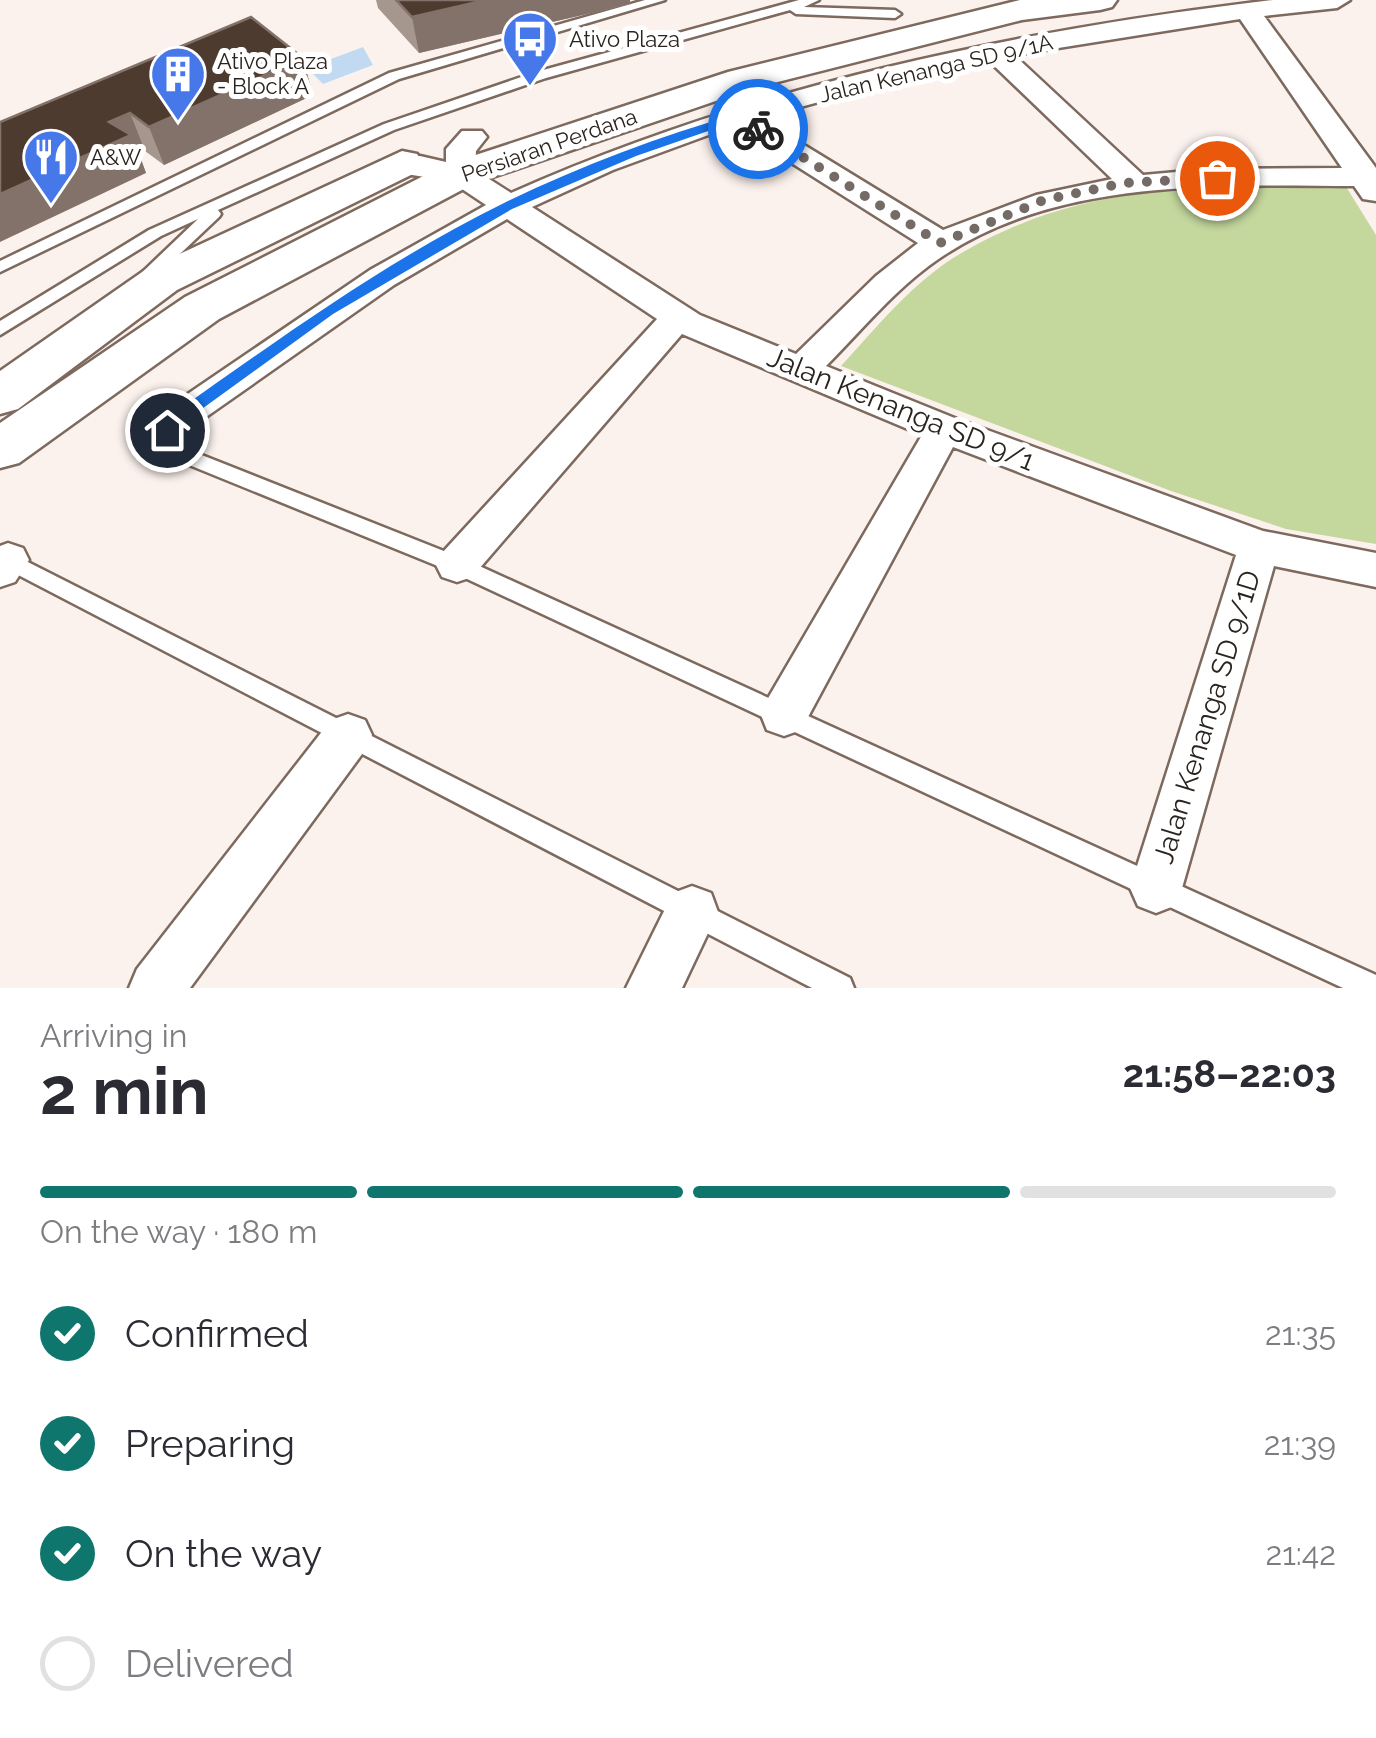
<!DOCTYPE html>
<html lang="en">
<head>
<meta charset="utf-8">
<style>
	:root { --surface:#fff; --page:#f7f7f7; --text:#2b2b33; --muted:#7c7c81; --line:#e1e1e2; --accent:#0f766e }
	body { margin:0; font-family:Raleway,sans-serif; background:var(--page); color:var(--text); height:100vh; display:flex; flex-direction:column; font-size:38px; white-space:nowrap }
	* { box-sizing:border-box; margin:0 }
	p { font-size:32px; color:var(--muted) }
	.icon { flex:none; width:55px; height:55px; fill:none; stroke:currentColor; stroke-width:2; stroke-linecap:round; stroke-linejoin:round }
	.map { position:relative; height:988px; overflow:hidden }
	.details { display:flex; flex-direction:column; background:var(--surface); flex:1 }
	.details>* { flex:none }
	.pin { position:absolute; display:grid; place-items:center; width:85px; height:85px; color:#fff; margin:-42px; border:5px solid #fff; border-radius:50%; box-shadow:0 2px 10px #0007 }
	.courier { position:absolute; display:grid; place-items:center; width:100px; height:100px; margin:-50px; border:8px solid #1a73e8; border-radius:50%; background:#fff; color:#222; box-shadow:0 2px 12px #0007 }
	.head em { font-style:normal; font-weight:700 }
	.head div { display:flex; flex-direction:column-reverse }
	.head { display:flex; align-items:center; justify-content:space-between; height:170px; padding:0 40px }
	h1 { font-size:65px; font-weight:700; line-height:75px }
	.bar { display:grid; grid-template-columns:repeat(4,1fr); gap:15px 10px; align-content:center; height:120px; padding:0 40px }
	.bar i { height:12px; border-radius:8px; background:var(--line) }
	.bar .on { background:var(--accent) }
	.bar p { grid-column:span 4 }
	ol { padding:0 40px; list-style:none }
	li { display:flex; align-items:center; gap:30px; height:110px }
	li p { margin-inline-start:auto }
	li .icon { padding:10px; border-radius:50%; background:var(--accent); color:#fff; stroke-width:4 }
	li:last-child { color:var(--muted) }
	li i { width:55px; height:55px; border:5px solid var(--line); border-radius:50% }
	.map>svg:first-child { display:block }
</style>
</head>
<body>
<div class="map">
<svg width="1376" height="988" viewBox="0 0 1376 988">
	<rect width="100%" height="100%" fill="#fcf2ed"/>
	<path fill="#c4d79d" d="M1345,185L1376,235V544L1286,529L1171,491L841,366C878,326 916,278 965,251C1091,179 1206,189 1345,185Z"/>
	<polygon fill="#c1daf2" points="363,47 373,65 323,84 307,68"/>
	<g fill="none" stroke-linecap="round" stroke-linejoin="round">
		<g stroke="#7d695d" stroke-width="5">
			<g id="lane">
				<polygon points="645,0 665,0 399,79 0,272 0,261 389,73"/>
				<polygon points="799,0 819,0 804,7 895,10 901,14 895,18 796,14 790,10 546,78 394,130 218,210 221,214 219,217 145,287 133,287 131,283 198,219 161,236 0,335 0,321 149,230 384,124 536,72"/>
				<polygon points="179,446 464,559 1376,975 1376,988 1343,988 450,571 172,458 169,453 172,448"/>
				<polygon points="8,552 850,978 854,988 812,988 1,566 1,554"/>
			</g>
		</g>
		<g stroke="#7d695d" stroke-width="5">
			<g id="street">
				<path d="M1273,0H1350L1337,8L1264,16L1376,168V201L1363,199L1354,186C1219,185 1054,178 937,260C895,289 862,330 826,366L957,419L1263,531L1376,553V587L1274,566L1182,888L1174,906L1156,913L1138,906L1130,888L1236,555L953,447L801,730L784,736L767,730L761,715L767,700L922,435L682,334L472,577L457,582L442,577L436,565L442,553L657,319L507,219L394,285L196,424L186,434L198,453L193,463C167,471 149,456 148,430L170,406L370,270L486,205L450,181L387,171L383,165L387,159L420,156L446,162V149L462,131H482L487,137L476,151L475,170L511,193C752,86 1011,31 1273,0ZM1240,19L1342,168L1210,169L1143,175L1014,55ZM988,60L1112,179L1036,195L943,230L760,118L914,76ZM733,126L918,243L876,276L796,354L700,315L532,207L613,170Z"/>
				<polygon points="8,543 23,548 29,560 15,582 0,587 0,546"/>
				<polygon points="348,714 365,720 372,735 365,750 190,988 129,988 137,969 331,720"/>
				<polygon points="692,886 711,893 718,912 682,988 626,988 673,893"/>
			</g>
		</g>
		<g stroke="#7d695d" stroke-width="5">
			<g id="secondary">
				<polygon points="1020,0 1117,0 1112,7 1100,10 1022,20 754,88 475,183 219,319 19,463 0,468 0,423 185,297 445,165 728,72"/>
				<polygon points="402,151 417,154 423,163 417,172 177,290 18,409 0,414 0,371 145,270"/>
			</g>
		</g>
		<use href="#lane" fill="#fff" fill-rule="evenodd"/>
		<use href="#street" fill="#fff" fill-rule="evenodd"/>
		<use href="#secondary" fill="#fff" fill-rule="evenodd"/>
	</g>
	<g fill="#a5968e">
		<polygon points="376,0 630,0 630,4 419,53 378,8"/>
		<polygon points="313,95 164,165 145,151 139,154 146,173 0,122"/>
	</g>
	<g fill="#827269">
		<polygon points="486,0 630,0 630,4 419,53 412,17"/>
		<polygon points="303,58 313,95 164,165 149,127"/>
		<polygon points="130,113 145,151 139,154 146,173 0,242 0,194 109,122"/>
	</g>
	<g fill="#4e3b30" stroke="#827269" stroke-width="2.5">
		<polygon points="396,0 486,0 412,17"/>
		<polygon points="251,17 303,58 149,127 130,113 109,122 131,135 0,194 0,122"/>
	</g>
	<path fill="#1a73e8" d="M738,114L764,129L754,132L737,121L636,156L512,209L333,314L188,419L167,436L160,430L177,411C282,337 388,260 504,203C578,167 659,136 738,114Z"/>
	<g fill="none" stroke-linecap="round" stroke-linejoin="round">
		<polyline stroke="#746b66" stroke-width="10" stroke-dasharray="0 18" points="758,129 940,243 1044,200 1124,183 1217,178"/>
	</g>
	<defs>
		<g id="bus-pin" transform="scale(2.875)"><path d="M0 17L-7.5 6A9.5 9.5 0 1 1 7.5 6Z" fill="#4778ea" stroke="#fff"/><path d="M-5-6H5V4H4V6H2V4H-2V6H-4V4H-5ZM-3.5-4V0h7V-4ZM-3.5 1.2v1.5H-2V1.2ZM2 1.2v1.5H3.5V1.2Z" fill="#fff"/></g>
		<g id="building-pin" transform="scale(2.875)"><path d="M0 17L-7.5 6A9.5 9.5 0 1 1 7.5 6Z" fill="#4778ea" stroke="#fff"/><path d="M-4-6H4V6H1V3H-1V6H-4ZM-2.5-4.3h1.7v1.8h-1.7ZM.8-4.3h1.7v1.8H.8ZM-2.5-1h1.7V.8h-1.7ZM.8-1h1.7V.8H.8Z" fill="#fff"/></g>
		<g id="restaurant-pin" transform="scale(2.875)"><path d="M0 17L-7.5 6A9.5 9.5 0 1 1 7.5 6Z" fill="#4778ea" stroke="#fff"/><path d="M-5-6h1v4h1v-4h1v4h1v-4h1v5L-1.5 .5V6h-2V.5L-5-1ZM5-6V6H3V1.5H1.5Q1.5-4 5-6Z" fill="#fff"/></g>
	</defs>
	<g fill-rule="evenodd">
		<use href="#bus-pin" x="530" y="39"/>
		<use href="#building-pin" x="178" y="74"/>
		<use href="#restaurant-pin" x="51" y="157"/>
	</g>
	<g text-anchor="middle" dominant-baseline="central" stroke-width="10" stroke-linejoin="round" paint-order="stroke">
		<g font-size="22" fill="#2b231e" stroke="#fff" text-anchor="start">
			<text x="569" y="39">Ativo Plaza</text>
			<text x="217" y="61">Ativo Plaza<tspan x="217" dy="25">- Block A</tspan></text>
			<text x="90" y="157">A&amp;W</text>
		</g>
		<g font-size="22" fill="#2b231e" stroke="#fff">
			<text transform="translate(936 68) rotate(-13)">Jalan Kenanga SD 9/1A</text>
			<text transform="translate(549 145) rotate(-19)">Persiaran Perdana</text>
		</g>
		<g font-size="28" fill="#2b231e" stroke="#fff">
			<text transform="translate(901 409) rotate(22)">Jalan Kenanga SD 9/1</text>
			<text transform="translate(1207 717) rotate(-73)">Jalan Kenanga SD 9/1D</text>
		</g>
	</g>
</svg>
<div class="pin" style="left:1217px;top:178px;background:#ea580c"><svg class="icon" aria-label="bag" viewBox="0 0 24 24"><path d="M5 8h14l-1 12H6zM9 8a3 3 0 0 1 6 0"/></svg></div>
<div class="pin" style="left:167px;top:430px;background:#1f2937"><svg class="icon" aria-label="home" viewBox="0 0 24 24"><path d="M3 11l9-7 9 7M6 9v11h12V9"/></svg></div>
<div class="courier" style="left:758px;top:129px"><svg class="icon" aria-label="bike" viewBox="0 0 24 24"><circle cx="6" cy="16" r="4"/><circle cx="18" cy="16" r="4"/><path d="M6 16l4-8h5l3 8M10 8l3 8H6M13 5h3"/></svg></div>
</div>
<section class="details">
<div class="head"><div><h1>2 min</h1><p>Arriving in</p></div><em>21:58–22:03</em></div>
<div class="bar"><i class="on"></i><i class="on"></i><i class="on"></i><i></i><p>On the way · 180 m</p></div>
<ol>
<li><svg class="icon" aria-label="check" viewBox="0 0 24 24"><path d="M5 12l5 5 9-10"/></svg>Confirmed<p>21:35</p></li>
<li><svg class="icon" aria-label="check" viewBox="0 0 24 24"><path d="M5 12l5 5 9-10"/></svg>Preparing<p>21:39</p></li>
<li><svg class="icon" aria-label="check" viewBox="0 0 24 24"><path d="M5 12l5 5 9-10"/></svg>On the way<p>21:42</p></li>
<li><i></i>Delivered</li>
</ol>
</section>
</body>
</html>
